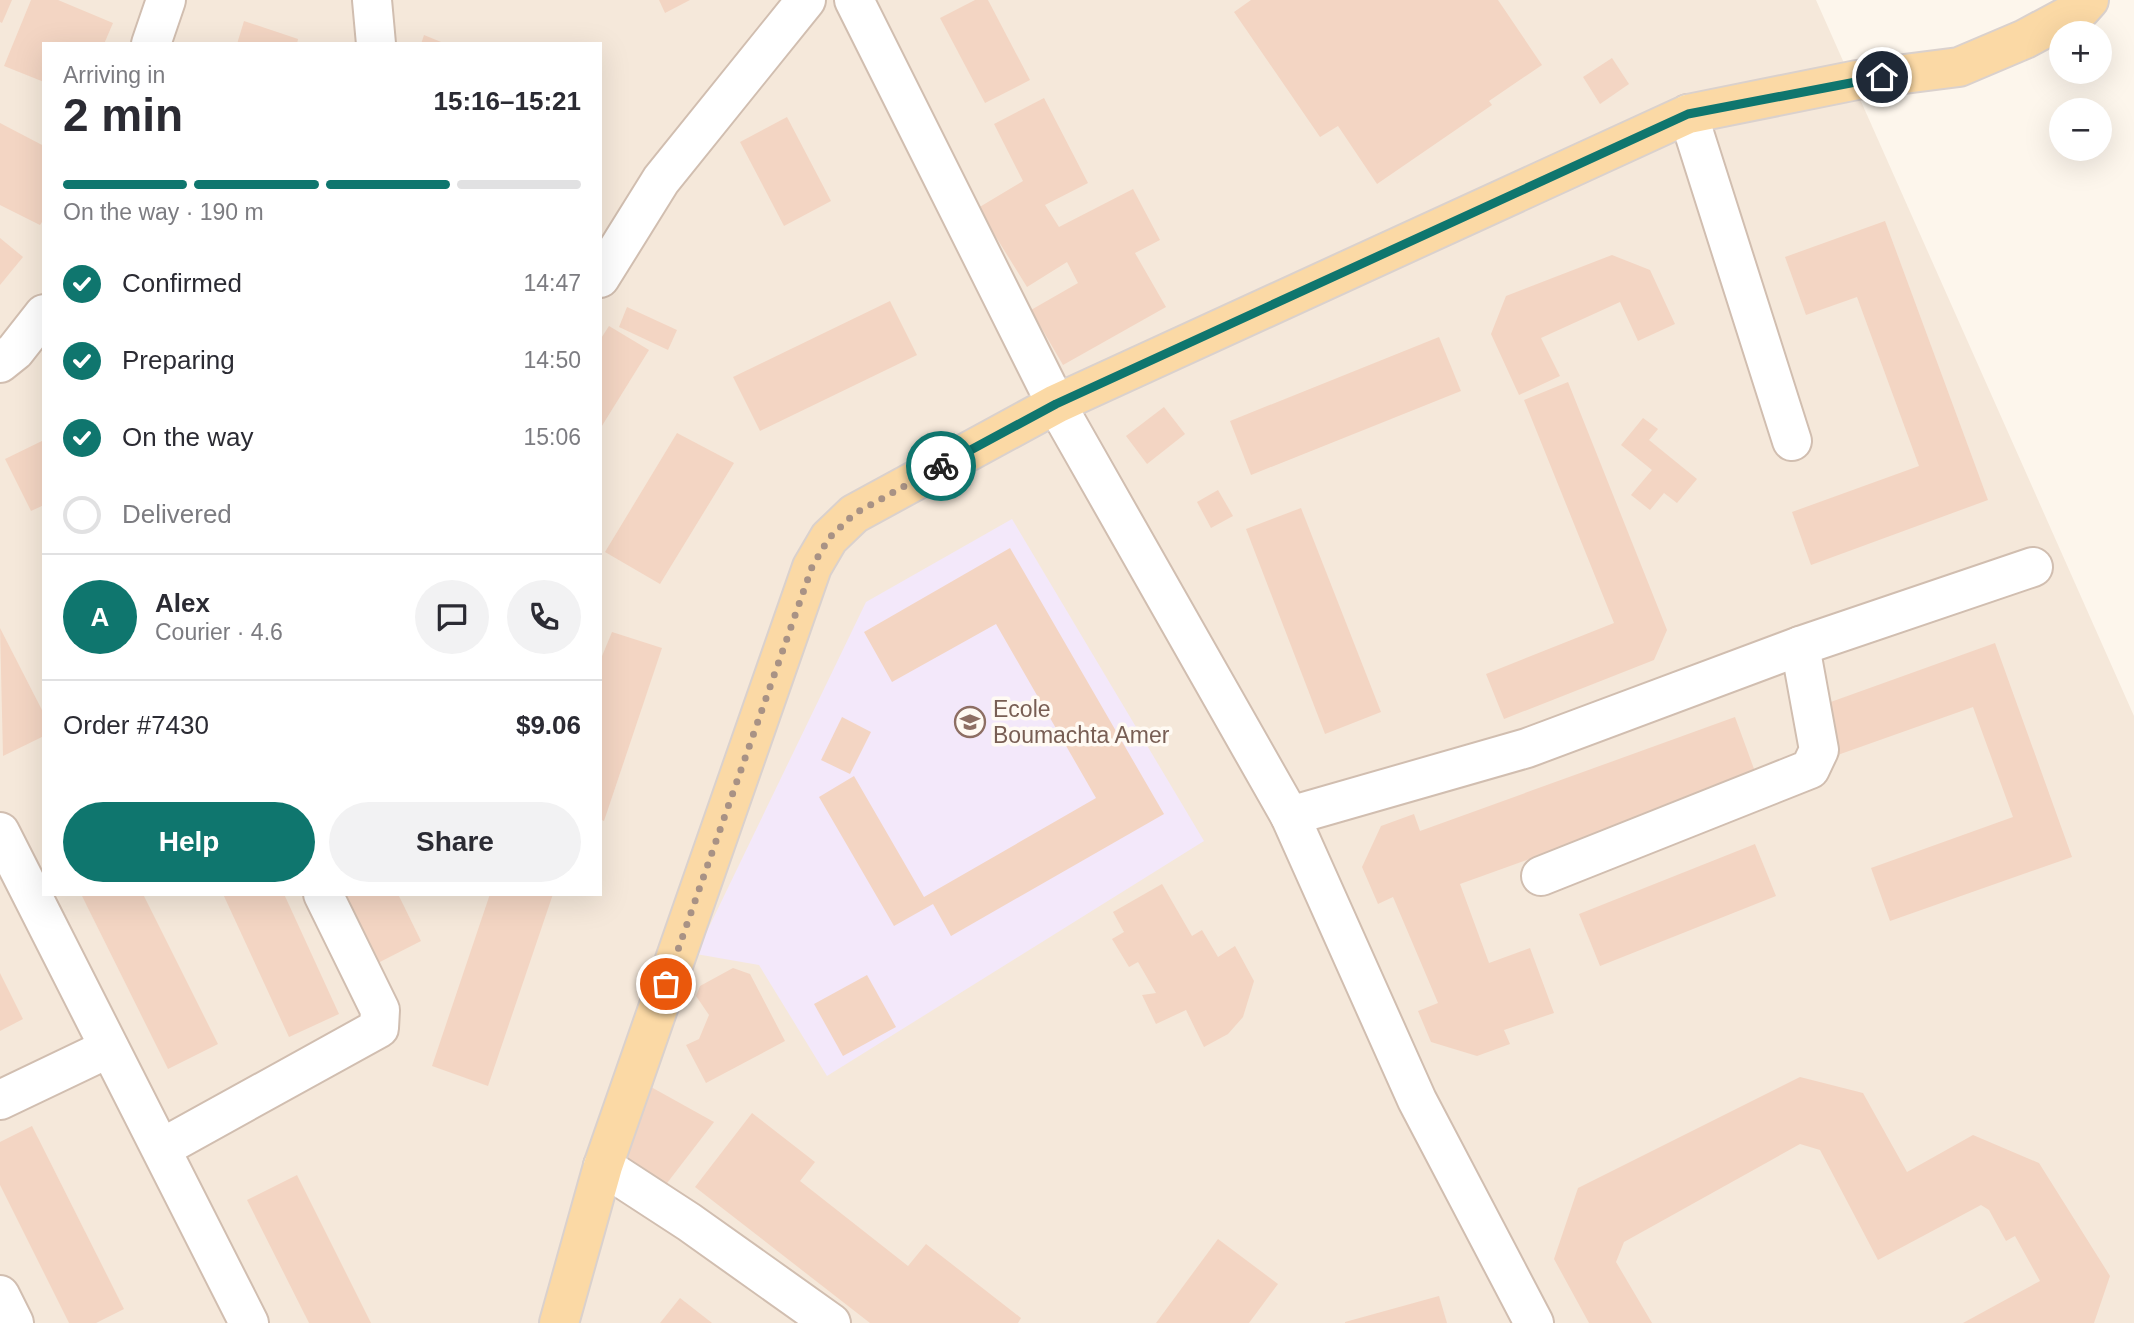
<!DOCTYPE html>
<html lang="en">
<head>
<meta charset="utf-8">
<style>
	:root { --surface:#fff; --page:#f2f2f3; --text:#2b2b33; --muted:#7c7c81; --line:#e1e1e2; --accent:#0f766e }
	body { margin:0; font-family:Helvetica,sans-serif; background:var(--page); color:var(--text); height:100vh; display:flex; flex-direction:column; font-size:26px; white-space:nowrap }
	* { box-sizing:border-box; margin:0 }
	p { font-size:23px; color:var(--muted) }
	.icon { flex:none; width:38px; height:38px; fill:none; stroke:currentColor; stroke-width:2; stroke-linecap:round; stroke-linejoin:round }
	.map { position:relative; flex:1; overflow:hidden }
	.panel { position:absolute; left:42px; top:42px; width:560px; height:854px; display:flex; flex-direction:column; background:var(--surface); border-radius:0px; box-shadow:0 7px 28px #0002 }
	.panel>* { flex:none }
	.fabs { position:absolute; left:2049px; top:21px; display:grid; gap:14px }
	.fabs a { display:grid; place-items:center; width:63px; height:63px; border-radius:50%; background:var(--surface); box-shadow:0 7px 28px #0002; font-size:35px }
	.pin { position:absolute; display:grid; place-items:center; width:60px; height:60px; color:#fff; margin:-30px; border:4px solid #fff; border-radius:50%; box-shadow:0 2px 7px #0007 }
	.courier { position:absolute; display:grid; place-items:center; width:70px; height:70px; margin:-35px; border:5px solid #0f766e; border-radius:50%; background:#fff; color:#222; box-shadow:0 2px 9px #0007 }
	.summary em { font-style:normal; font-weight:700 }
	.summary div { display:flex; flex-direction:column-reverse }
	.summary { display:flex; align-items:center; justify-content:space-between; height:119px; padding:0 21px }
	h1 { font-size:46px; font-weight:700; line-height:52px }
	.bar { display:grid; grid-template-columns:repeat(4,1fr); gap:10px 7px; align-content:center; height:84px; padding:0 21px }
	.bar i { height:9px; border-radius:5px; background:var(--line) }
	.bar .selected { background:var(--accent) }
	.bar p { grid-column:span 4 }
	.line { display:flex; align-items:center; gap:18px; padding:0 21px; border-top:2px solid var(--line) }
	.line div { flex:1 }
	.round { display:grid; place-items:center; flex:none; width:74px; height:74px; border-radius:37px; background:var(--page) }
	ol { padding:0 21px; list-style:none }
	li { display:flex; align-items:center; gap:21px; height:77px }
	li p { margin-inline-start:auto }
	li .icon { padding:7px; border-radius:50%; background:var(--accent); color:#fff; stroke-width:4 }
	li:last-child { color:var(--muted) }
	li i { width:38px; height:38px; border:4px solid var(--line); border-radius:50% }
	.primary-button { display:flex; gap:14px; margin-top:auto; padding:14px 21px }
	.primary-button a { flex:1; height:80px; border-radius:42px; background:var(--accent); color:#fff; font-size:28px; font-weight:700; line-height:80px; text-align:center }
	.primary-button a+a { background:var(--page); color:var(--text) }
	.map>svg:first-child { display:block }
</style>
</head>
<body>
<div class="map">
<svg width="2134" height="1323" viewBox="0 0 2134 1323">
	<rect width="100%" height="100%" fill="#fdf6ec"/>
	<path fill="#f5e8da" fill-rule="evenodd" d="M0,0H1816L2134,716V1323H0ZM44,44H600V894H44Z"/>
	<polygon fill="#f3e8fa" points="1012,519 1204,841 827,1076 759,965 696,954 866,602"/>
	<g fill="#f3d5c3">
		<polygon points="0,0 12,0 2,23 0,22"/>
		<polygon points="31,0 58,0 113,23 104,44 44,44 44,82 4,66"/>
		<polygon points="659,0 690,0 665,13"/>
		<polygon points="975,0 988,0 1030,80 985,103 940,18"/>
		<polygon points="1251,0 1498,0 1542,65 1489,101 1492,105 1377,184 1338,126 1320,137 1234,12"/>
		<polygon points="244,21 298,39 297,44 237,44"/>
		<polygon points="424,35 446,44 421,44"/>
		<polygon points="1612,58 1629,84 1600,104 1583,77"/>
		<polygon points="1044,98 1088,183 1045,205 1059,227 1133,189 1160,240 1135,253 1166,307 1063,365 1031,310 1078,283 1067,262 1027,287 978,208 1023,181 994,124"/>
		<polygon points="787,117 831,201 784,226 740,142"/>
		<polygon points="0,123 44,146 44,219 40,225 0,205"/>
		<polygon points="1885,221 1988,500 1811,565 1792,512 1919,466 1857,297 1806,315 1785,257"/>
		<polygon points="0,238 23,257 0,285"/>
		<polygon points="1612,255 1650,270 1675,324 1638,341 1620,302 1541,338 1560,376 1519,395 1491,334 1506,296"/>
		<polygon points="890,301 917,355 760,431 733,377"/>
		<polygon points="627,307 677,330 668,350 619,327"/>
		<polygon points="609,326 649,350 600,429 600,340"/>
		<polygon points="1439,337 1461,391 1251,475 1230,421"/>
		<polygon points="1568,382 1667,630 1654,660 1504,719 1486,674 1614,623 1524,400"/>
		<polygon points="1164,407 1185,434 1147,464 1126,436"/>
		<polygon points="1643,418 1658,429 1649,440 1697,479 1677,503 1664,493 1650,510 1631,495 1652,470 1621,445"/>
		<polygon points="677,433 734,463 660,584 605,552"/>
		<polygon points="44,440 44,505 31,511 5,459"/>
		<polygon points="1218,490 1233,516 1211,528 1197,502"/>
		<polygon points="1301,508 1381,712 1325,734 1246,529"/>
		<polygon points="1010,548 1164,814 951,936 933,904 894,926 819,797 854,776 924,897 1096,798 996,624 892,682 864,632"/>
		<polygon points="0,628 44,714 44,736 3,756"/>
		<polygon points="612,632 662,648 604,821 600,819 600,661"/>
		<polygon points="1995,643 2072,857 1890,921 1871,868 2013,817 1973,707 1832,757 1814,708"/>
		<polygon points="842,717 871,732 850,774 821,760"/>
		<polygon points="1735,717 1757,777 1460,884 1489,963 1530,948 1554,1013 1504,1030 1510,1044 1477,1056 1431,1042 1418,1011 1438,1003 1393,897 1378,904 1362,867 1381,826 1414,814 1420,831"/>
		<polygon points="1755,844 1776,896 1600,966 1579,914"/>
		<polygon points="1162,884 1192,936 1202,930 1218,957 1235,946 1254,981 1243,1017 1228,1034 1204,1047 1186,1010 1156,1024 1142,995 1156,993 1138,962 1129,967 1112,939 1124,932 1113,912"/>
		<polygon points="81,894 143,894 218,1044 168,1069"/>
		<polygon points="223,894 284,894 339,1014 289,1037"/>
		<polygon points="337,894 398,894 421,941 372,966"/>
		<polygon points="490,894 553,894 488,1086 432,1066"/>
		<polygon points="733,968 750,974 785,1041 706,1083 686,1045 699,1039 709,1015 696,996 700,986"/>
		<polygon points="0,973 23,1019 0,1031"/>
		<polygon points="867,975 896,1027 843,1056 814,1004"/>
		<polygon points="1800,1077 1863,1093 1907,1172 1973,1135 2039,1163 2110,1276 2094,1323 1963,1323 2040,1281 2015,1236 2006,1241 1989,1210 1981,1205 1878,1260 1820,1150 1800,1144 1624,1242 1616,1262 1652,1323 1589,1323 1554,1259 1578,1188"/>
		<polygon points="651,1087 714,1122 664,1187 625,1160"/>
		<polygon points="752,1113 815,1162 800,1181 908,1266 926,1244 1021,1318 1018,1323 870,1323 695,1187"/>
		<polygon points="32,1126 124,1309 96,1323 69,1323 0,1185 0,1142"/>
		<polygon points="297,1175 371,1323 309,1323 247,1200"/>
		<polygon points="1218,1239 1278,1284 1249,1323 1156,1323"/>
		<polygon points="1439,1296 1447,1323 1345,1323 1345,1322"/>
		<polygon points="680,1298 712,1323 660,1323"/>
	</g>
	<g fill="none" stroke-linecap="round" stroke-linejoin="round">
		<g stroke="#d1beb0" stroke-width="42">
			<g id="minor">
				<polyline points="372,0 376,44"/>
				<polyline points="854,0 1056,404 1290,816 1417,1100 1534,1323"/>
				<polyline points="151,44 166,0"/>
				<polyline points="1688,114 1792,441"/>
				<polyline points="600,278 661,180 806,0"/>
				<polyline points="0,363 15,351 44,314"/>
				<polyline points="1290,816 1527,748 1800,646 2033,567"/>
				<polyline points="0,832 249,1323"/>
				<polyline points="1541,876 1810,769 1819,750 1800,646"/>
				<polyline points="0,1100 109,1048"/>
				<polyline points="162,1148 379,1028 380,1010 323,894"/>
				<polyline points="603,1166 689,1222 831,1323"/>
				<polyline points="0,1295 14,1323"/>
			</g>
		</g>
		<g stroke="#dad1cd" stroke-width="42">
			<polyline id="major" points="559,1323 603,1166 812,567 829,538 854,514 1056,404 1688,114 1857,80 1959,67 2025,39 2081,9 2089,0"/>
		</g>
		<use href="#minor" stroke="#fff" stroke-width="38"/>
		<use href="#major" stroke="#fbd9a5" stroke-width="38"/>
	</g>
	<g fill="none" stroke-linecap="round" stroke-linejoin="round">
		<polyline stroke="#a89285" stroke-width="7" stroke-dasharray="0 12.6" points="666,984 812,567 829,538 854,514 941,466"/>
		<polyline stroke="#0f766e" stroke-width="9" points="941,466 1056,404 1688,114 1882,77"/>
	</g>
	<defs>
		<g id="school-ring" transform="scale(1.575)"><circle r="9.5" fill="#fffaf3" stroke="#8d6e63" stroke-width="1.5"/><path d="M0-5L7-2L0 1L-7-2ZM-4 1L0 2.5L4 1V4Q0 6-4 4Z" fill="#8d6e63"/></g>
	</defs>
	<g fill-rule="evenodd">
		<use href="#school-ring" x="970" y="722"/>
	</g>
	<g text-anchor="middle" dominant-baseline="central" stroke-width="7" stroke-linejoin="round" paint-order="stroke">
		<g font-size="23" fill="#785e54" stroke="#fffaf3" text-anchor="start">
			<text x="993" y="709">Ecole<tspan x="993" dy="26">Boumachta Amer</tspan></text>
		</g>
	</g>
</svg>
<div class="fabs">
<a>+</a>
<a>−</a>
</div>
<div class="pin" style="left:666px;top:984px;background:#ea580c"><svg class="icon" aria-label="bag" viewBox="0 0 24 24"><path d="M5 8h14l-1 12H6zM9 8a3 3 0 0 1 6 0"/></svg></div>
<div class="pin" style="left:1882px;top:77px;background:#1f2937"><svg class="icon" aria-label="home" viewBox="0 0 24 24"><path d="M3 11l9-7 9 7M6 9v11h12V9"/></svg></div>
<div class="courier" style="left:941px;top:466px"><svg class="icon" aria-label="bike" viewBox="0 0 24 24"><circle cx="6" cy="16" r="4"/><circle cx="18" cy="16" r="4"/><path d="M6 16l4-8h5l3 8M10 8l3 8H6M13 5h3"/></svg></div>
<section class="panel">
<div class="summary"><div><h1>2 min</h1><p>Arriving in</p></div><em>15:16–15:21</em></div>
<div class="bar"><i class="selected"></i><i class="selected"></i><i class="selected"></i><i></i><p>On the way · 190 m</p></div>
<ol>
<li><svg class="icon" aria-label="check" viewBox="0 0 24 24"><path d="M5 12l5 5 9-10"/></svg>Confirmed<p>14:47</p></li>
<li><svg class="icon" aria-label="check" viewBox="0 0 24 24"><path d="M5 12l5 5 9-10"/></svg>Preparing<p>14:50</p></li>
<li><svg class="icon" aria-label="check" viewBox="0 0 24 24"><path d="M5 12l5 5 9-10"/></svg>On the way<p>15:06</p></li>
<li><i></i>Delivered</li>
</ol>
<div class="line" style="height:126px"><b class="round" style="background:var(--accent);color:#fff">A</b><div><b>Alex</b><p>Courier · 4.6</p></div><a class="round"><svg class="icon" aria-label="chat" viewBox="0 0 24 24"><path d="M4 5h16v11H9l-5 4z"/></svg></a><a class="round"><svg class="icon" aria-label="phone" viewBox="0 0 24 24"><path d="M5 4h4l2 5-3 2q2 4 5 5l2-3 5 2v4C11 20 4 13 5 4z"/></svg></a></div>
<div class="line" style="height:91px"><div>Order #7430</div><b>$9.06</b></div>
<div class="primary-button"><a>Help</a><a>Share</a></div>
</section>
</div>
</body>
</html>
